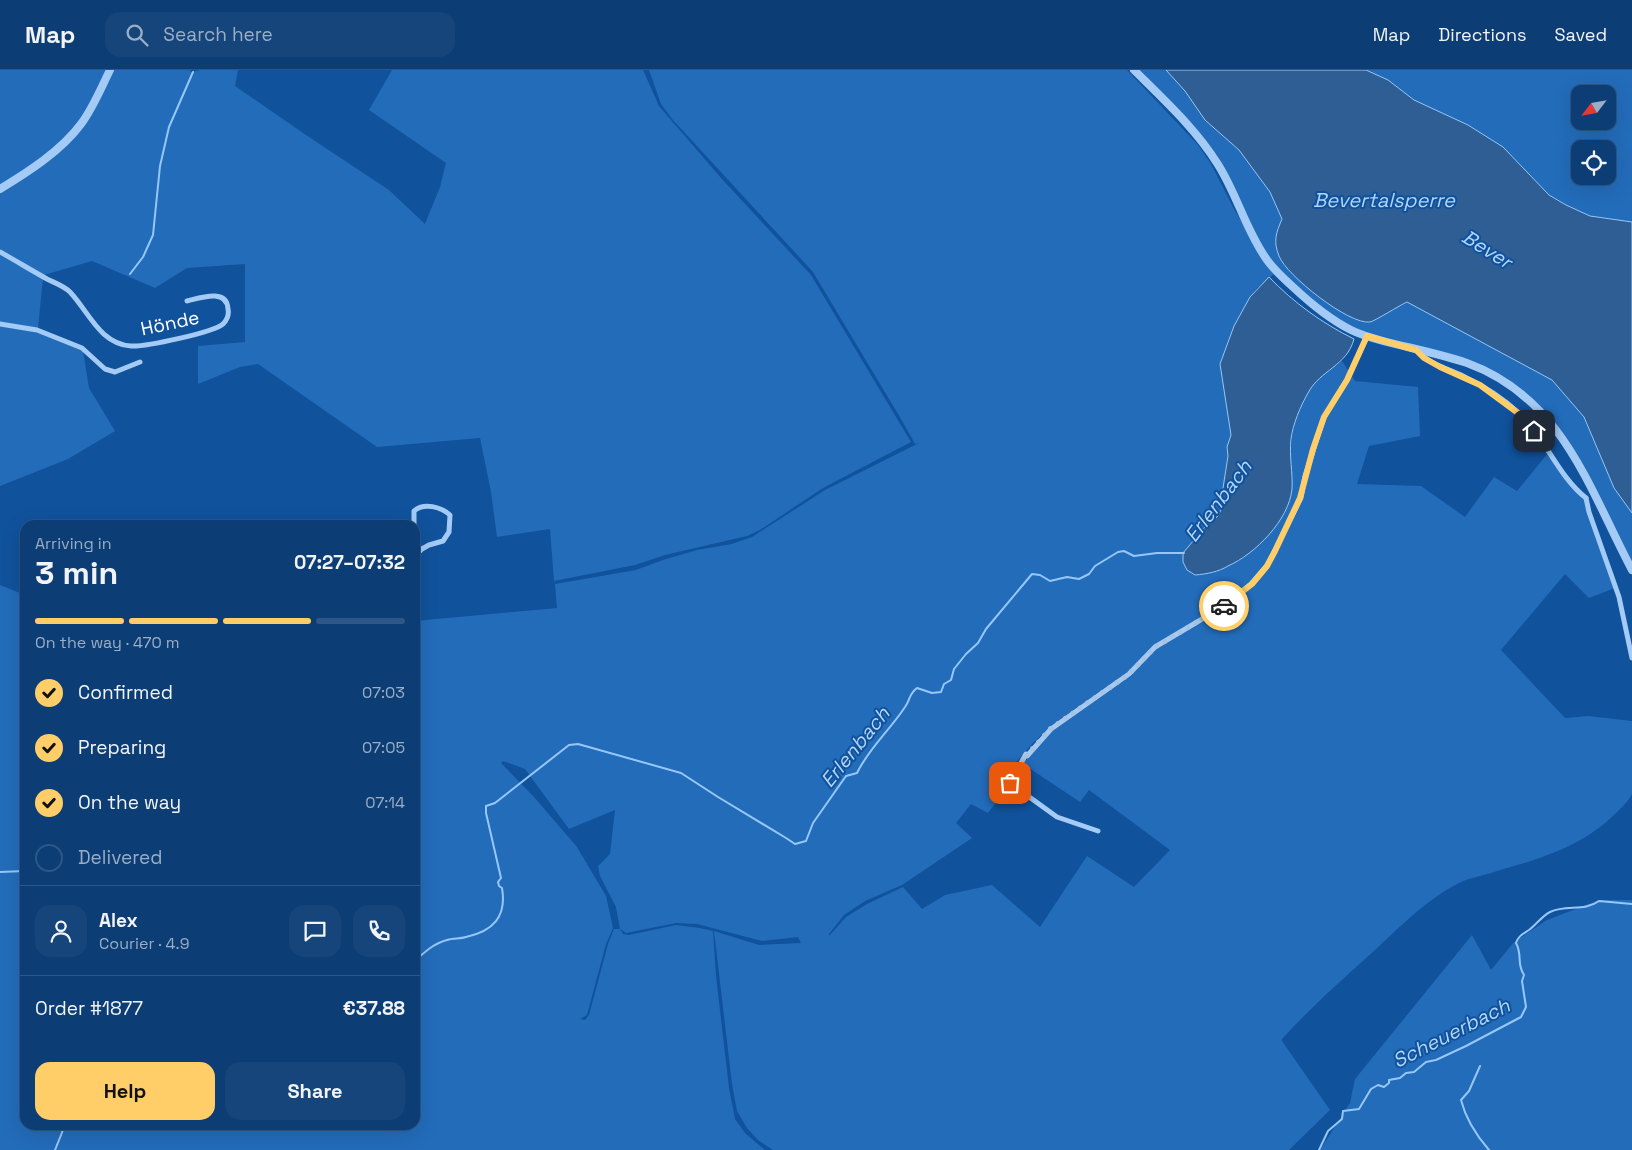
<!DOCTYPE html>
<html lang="en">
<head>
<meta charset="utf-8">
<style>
	:root { --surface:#0c3e75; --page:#15457a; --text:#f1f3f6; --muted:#9aaec5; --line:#2c5787; --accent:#ffce68 }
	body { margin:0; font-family:"Space Grotesk",sans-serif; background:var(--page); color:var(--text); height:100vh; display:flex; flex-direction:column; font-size:19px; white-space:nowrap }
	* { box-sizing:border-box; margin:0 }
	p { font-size:16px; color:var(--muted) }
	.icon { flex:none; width:28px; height:28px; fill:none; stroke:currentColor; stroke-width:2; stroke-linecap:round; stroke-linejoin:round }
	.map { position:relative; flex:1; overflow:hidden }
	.details { position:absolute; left:20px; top:450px; width:400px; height:610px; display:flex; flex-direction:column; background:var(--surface); border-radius:15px; box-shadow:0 5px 20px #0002,0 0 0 1px var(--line) }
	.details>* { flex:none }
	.needle { width:32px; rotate:239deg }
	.controls { position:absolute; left:1571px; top:15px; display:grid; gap:10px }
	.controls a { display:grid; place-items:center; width:45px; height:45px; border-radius:10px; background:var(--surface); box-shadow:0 5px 20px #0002,0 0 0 1px var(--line); font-size:25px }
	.pin { position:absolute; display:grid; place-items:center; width:42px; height:42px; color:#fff; margin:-21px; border-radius:10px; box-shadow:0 2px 8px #0006 }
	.courier { position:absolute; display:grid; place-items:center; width:50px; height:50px; margin:-25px; border:4px solid #ffce68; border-radius:50%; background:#fff; color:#222; box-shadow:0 1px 6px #0007 }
	.head em { font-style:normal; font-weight:800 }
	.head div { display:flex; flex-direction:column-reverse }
	.head { display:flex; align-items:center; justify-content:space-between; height:85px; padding:0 15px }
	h1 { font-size:32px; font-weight:800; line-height:38px }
	.bar { display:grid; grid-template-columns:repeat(4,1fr); gap:8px 5px; align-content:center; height:60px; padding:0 15px }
	.bar i { height:6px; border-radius:4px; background:var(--line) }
	.bar .selected { background:var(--accent) }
	.bar p { grid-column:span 4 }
	.line { display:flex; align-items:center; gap:12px; padding:0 15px; border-top:1px solid var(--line) }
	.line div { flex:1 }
	.round { display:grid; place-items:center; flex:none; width:52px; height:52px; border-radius:15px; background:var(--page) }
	ol { padding:0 15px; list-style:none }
	li { display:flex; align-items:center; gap:15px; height:55px }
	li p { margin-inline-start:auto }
	li .icon { padding:5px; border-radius:50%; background:var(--accent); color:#111; stroke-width:4 }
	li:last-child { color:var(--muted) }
	li i { width:28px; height:28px; border:2px solid var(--line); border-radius:50% }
	.action { display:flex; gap:10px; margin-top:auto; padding:10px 15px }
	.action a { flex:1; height:58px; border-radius:15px; background:var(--accent); color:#111; font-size:20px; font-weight:800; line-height:58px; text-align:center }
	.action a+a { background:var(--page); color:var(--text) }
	header { display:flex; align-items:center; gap:30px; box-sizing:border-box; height:70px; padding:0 25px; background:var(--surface); border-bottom:1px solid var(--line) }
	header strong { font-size:24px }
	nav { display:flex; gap:28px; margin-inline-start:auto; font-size:18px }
	.search { width:350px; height:45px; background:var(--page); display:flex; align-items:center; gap:12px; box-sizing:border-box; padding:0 18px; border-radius:15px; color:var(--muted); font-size:19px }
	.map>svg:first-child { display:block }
</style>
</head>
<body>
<header>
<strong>Map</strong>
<div class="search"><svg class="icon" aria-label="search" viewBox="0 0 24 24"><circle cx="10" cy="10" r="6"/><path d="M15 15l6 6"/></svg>Search here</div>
<nav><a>Map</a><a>Directions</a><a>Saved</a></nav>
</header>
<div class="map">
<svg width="1632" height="1080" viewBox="0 0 1632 1080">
	<rect width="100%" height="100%" fill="#10529c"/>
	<g fill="#236cba" fill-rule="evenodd">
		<polygon points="0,0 108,0 79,54 49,82 0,117"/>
		<polygon points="111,0 190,0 191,2 201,0 238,0 235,16 306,65 389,120 425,154 440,117 446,93 369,40 392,0 643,0 659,36 721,108 811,205 911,372 823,418 760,460 747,466 665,485 635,495 554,511 550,459 497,467 491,422 480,368 377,377 258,294 240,297 198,314 198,276 245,272 245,194 187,198 155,218 92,191 44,205 0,181 0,121 72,66"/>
		<path d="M649,0H1127L1198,75L1211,94L1235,141L1274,204L1257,218L1250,227L1234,256L1221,294L1231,365L1227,377L1228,386L1221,431V440L1217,447L1209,452L1183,483L1187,500L1195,505C1228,501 1255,483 1274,457C1279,450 1286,442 1288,433C1295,405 1286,374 1297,346C1303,331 1310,314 1323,304C1329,299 1336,296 1342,291L1355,311L1418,317L1420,366L1369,376L1357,414L1421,416L1465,447L1494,407L1517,421L1548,383L1586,429L1615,518L1589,528L1565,504L1501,580L1565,648L1588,646L1632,651V724C1628,732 1621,738 1615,744C1583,776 1540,789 1497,801C1486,805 1472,807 1461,812C1428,828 1401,856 1375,880C1343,909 1311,937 1282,969V971L1330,1040L1289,1080H773L758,1070L747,1058L737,1041L732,1014L714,861L759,875L801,873L798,867L762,871L697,854L676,853L626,863L620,859L616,837L600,806L598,796L610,784L615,740L569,759L525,699L503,691L501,693L534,727L577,777L606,826L613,858L606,874L587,945L580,949L585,950L589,945L608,874L614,859H620L623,864L629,865L676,855L700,858L713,861L716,906L729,1018L735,1049L745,1063L765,1080H0V515L25,525V1055H415V551L557,538L555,514L636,500L663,490L697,480L732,474L752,467L825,420L919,373L915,374L901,349L813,202L672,49L661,34ZM1226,532L1228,537L1155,579L1131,606L1053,658L1023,694L1080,732L1089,720L1170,780L1134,817L1087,786L1040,857L992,815L945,825L922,839L903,817L867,834L846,847L829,866V864L844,845L865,831L902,815L972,768L956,753L971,734L988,743L1003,723L1011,701L1018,690L1032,674L1052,655L1128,602L1154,575Z"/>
		<path d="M1137,0H1166L1185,21L1205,50L1239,80L1270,122L1282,149C1276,163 1273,171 1279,186C1286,205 1349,255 1370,252C1374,251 1400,235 1407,232L1552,310L1584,347L1614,418L1632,443V496L1557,356L1487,301L1352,259L1310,229L1268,189L1219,93Z"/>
		<path d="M1366,0H1632V152L1590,146L1566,135L1549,125L1503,77L1468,55L1414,30L1388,10ZM1580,24H1608V51H1580ZM1580,79H1608V106H1580Z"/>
		<polygon points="0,184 43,208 38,258 0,252"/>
		<polygon points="0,256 37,262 83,281 89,318 115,361 68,389 0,416"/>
		<polygon points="1599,830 1632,830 1632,1080 1320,1080 1350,1033 1355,1009 1472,865 1491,900 1514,872 1547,850"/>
	</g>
	<g fill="#2f5e94" stroke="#96c7f8">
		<path d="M1166,0H1366L1388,10L1414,30L1468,55L1503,77L1549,125L1566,135L1590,146L1632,152V443L1614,418L1584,347L1552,310L1407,232C1400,235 1375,251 1370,252C1349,255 1286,205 1279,186C1273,171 1276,163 1282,149L1270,122L1239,80L1205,50L1185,21Z"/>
		<path d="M1269,207C1294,233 1322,253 1354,269C1347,296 1320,300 1308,323C1300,337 1293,354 1291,369C1289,386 1293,403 1292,419C1289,450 1255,484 1228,496C1218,502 1207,504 1195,505L1187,500L1183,492V483L1210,451L1217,447L1221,440V431L1228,386L1227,377L1231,365L1220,294L1234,256L1250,227Z"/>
	</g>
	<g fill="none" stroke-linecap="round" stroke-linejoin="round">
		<g stroke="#96c7f8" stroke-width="2">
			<polyline points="130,204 143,187 153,165 160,96 169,57 193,2"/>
			<polyline points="0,802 25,801"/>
			<path d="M415,892C422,883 435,873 447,870C453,868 460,869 466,867C493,861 507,847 502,818L499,816L498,812L501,808L486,743V736L495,733L569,675L578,674L681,703L718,727L786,768L795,774L806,771L813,753L846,706L857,703C869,678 890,660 905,637C911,629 908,625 917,618L932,623L941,622L944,614L951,610L954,599L966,584L978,573L986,559L1032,504L1040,505L1050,511L1067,507L1079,509L1089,504L1095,496L1118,482L1124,481L1134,486L1157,483H1184"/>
			<path d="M1480,996L1469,1021L1461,1030C1466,1050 1476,1065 1489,1080"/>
			<polyline points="55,1080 65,1055"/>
			<path d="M1319,1080L1328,1061L1342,1049L1343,1041L1359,1039L1371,1019L1378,1015L1384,1017L1389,1013V1010L1400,1008L1406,1003L1414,1002L1426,992L1436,990L1466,976L1521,947L1526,937L1522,911L1524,905C1516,893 1523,886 1516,873C1518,866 1523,864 1529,860C1536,855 1542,846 1550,842C1566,834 1584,842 1599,831L1632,834"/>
		</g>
		<g stroke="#a4cbf5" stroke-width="5">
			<path d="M0,182C16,191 31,200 47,209C55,213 64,216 70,222C89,242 100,274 131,276C145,277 215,262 223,254C227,250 229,244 228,239C227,218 200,228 187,231"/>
			<polyline points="0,254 37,260 82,278 105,299 115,302 140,292"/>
			<path d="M1416,280C1429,294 1446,298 1463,306C1482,315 1504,329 1520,344C1546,369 1558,406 1586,428"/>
			<polyline points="1586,428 1589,442 1619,527 1632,588"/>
			<path d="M414,455V441C424,432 441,437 450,445L449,462L443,471L429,475L415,483"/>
			<polyline points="415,462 420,481"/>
			<polyline points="1098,761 1057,747 1010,713 1026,684 1027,686 1051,659 1129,604 1155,577 1219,539 1251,514 1267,496 1301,428 1305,406 1324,347 1347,310 1367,266"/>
		</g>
		<g stroke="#a4cbf5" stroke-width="8">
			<path d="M1134,0C1163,29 1195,58 1217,93C1236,122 1245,158 1265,187C1272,198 1283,208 1293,217C1309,232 1331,250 1351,260C1361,265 1372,268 1383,271C1410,278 1441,284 1467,293C1563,328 1589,419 1632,500"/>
			<path d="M0,119C28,102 61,81 81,54C93,38 101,18 110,0"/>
		</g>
	</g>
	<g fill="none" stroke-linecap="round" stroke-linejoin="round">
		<polyline stroke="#abc2dc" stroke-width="5" stroke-dasharray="0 9" points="1010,713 1026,684 1026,686 1050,659 1129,604 1155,577 1224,536"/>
		<polyline stroke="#ffce68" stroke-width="6" points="1224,536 1252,514 1267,496 1275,481 1300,428 1313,379 1324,347 1347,310 1367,266 1416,280 1424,288 1440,297 1480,315 1518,343 1534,361"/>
	</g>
	<g text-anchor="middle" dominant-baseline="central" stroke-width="4" stroke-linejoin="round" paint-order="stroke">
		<g font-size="19" fill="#fff" stroke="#10529c">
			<text transform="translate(170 253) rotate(-12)">Hönde</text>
		</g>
		<g font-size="20" font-style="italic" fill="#b1d5fb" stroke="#10529c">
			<text x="1384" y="130">Bevertalsperre</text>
			<text transform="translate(1487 179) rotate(32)">Bever</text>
			<text transform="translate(1218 431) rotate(-53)">Erlenbach</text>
			<text transform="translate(855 677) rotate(-51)">Erlenbach</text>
			<text transform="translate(1451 963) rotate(-27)">Scheuerbach</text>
		</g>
	</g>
</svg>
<div class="controls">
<a><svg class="needle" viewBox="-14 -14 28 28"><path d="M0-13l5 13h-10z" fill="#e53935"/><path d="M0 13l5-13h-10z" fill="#9aaec5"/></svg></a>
<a><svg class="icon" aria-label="locate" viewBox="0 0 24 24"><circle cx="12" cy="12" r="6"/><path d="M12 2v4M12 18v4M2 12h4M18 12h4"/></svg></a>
</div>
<div class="pin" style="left:1010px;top:713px;background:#ea580c"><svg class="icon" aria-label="bag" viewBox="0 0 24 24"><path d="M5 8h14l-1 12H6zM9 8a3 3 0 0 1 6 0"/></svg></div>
<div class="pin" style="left:1534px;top:361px;background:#1f2937"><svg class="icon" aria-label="home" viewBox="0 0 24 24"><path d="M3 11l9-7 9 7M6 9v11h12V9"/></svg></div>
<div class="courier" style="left:1224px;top:536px"><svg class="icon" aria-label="car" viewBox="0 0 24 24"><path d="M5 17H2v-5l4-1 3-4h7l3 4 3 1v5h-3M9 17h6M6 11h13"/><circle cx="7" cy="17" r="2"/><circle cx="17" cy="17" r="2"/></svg></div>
<section class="details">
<div class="head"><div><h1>3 min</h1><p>Arriving in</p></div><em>07:27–07:32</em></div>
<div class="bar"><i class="selected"></i><i class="selected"></i><i class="selected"></i><i></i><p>On the way · 470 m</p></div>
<ol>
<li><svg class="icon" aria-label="check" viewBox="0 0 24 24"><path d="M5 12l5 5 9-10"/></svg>Confirmed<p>07:03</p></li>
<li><svg class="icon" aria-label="check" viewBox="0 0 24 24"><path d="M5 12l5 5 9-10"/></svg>Preparing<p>07:05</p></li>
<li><svg class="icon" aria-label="check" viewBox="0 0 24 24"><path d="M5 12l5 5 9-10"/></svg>On the way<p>07:14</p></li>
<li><i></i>Delivered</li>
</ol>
<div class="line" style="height:90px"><a class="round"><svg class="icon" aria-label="person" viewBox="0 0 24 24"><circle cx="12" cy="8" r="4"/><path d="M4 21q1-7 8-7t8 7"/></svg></a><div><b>Alex</b><p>Courier · 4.9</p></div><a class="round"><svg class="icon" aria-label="chat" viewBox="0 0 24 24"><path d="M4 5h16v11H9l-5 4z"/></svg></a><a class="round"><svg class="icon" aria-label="phone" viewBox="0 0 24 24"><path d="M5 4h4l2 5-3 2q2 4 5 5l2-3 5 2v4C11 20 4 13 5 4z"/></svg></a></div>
<div class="line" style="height:65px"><div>Order #1877</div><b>€37.88</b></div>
<div class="action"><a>Help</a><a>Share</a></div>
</section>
</div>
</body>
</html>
